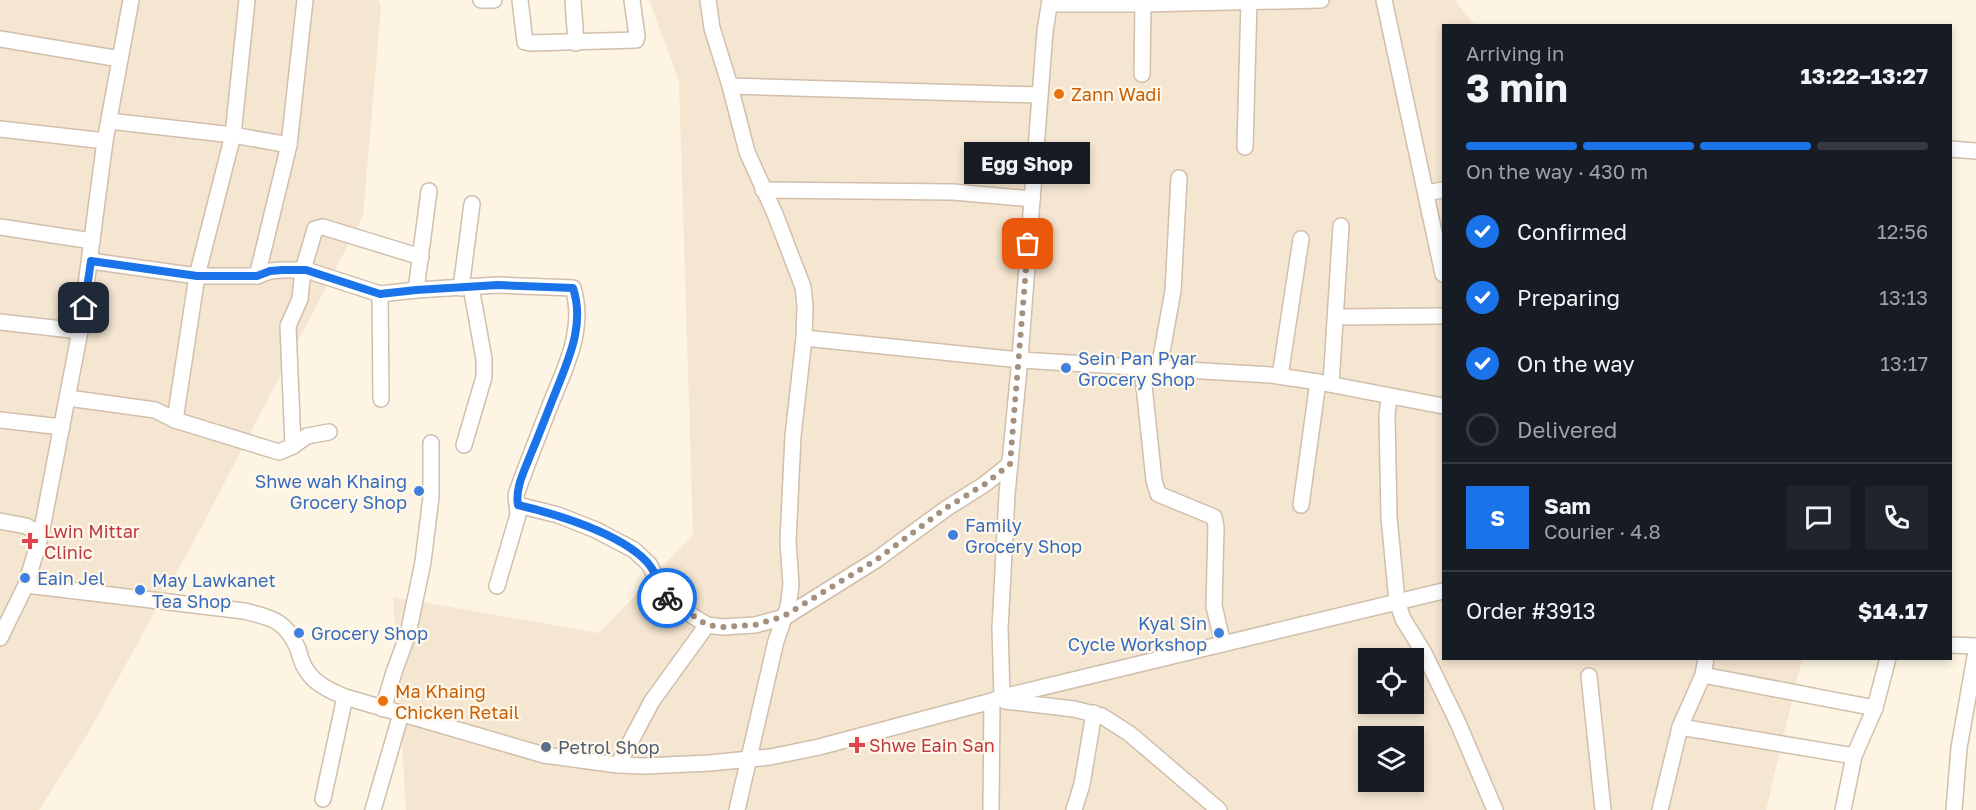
<!DOCTYPE html>
<html lang="en">
<head>
<meta charset="utf-8">
<style>
	:root { --surface:#171b24; --page:#20242c; --text:#f1f3f6; --muted:#9ea1a6; --line:#363941; --accent:#1a73e8 }
	body { margin:0; font-family:"Golos Text",sans-serif; background:var(--page); color:var(--text); height:100vh; display:flex; flex-direction:column; font-size:22px; white-space:nowrap }
	* { box-sizing:border-box; margin:0 }
	p { font-size:20px; color:var(--muted) }
	.icon { flex:none; width:33px; height:33px; fill:none; stroke:currentColor; stroke-width:2; stroke-linecap:round; stroke-linejoin:round }
	.map { position:relative; flex:1; overflow:hidden }
	.panel { position:absolute; left:1442px; top:24px; width:510px; height:636px; display:flex; flex-direction:column; background:var(--surface); border-radius:0px; box-shadow:0 3px 9px #0003 }
	.panel>* { flex:none }
	.tools { position:absolute; left:1358px; top:648px; display:grid; gap:12px }
	.tools a { display:grid; place-items:center; width:66px; height:66px; border-radius:0px; background:var(--surface); box-shadow:0 3px 9px #0003; font-size:30px }
	.pin { position:absolute; display:grid; place-items:center; width:51px; height:51px; color:#fff; margin:-26px; border-radius:12px; box-shadow:0 3px 9px #0006 }
	.courier { position:absolute; display:grid; place-items:center; width:60px; height:60px; margin:-30px; border:4px solid #1a73e8; border-radius:50%; background:#fff; color:#222; box-shadow:0 2px 8px #0007 }
	.bubble { position:absolute; height:42px; border-radius:0px; background:var(--surface); box-shadow:0 3px 9px #0003; font-size:20px; font-weight:700; line-height:42px; text-align:center }
	.head em { font-style:normal; font-weight:700 }
	.head div { display:flex; flex-direction:column-reverse }
	.head { display:flex; align-items:center; justify-content:space-between; height:102px; padding:0 24px }
	h1 { font-size:39px; font-weight:700; line-height:45px }
	.bar { display:grid; grid-template-columns:repeat(4,1fr); gap:9px 6px; align-content:center; height:72px; padding:0 24px }
	.bar i { height:8px; border-radius:4px; background:var(--line) }
	.bar .active { background:var(--accent) }
	.bar p { grid-column:span 4 }
	.line { display:flex; align-items:center; gap:15px; padding:0 24px; border-top:2px solid var(--line) }
	.line div { flex:1 }
	.round { display:grid; place-items:center; flex:none; width:63px; height:63px; border-radius:0px; background:var(--page) }
	ol { padding:0 24px; list-style:none }
	li { display:flex; align-items:center; gap:18px; height:66px }
	li p { margin-inline-start:auto }
	li .icon { padding:6px; border-radius:50%; background:var(--accent); color:#fff; stroke-width:4 }
	li:last-child { color:var(--muted) }
	li i { width:33px; height:33px; border:3px solid var(--line); border-radius:50% }
	.map>svg:first-child { display:block }
</style>
</head>
<body>
<div class="map">
<svg width="1976" height="810" viewBox="0 0 1976 810">
	<rect width="100%" height="100%" fill="#fdf4e3"/>
	<g fill="#f5e6d1" fill-rule="evenodd">
		<polygon points="0,0 379,0 381,7 363,216 200,530 88,733 39,810 0,810"/>
		<path d="M649,0H1454L1475,25L1443,26V658L1802,659L1766,810H406L393,597L599,633L693,535L679,81ZM1368,658H1413V704H1368ZM1368,736H1413V782H1368Z"/>
	</g>
	<g fill="none" stroke-linecap="round" stroke-linejoin="round">
		<g stroke="#d1beac" stroke-width="18">
			<g id="minor">
				<polyline points="481,0 494,0"/>
				<polyline points="520,0 525,42 530,43 636,40 637,36 632,0"/>
				<polyline points="573,0 576,43"/>
				<polyline points="708,0 712,28 730,86 747,152 775,214 803,287 805,306 804,338 793,436 788,541 791,585 788,607 776,641 737,810"/>
				<polyline points="1384,0 1443,274"/>
				<polyline points="1050,4 1143,4 1321,0"/>
				<polyline points="0,39 120,59"/>
				<polyline points="1142,74 1143,4"/>
				<polyline points="730,86 1039,95"/>
				<polyline points="109,121 233,135 289,145"/>
				<polyline points="0,129 105,141"/>
				<polyline points="1245,147 1249,1"/>
				<polyline points="1950,149 1976,151"/>
				<polyline points="763,190 953,192 1032,199"/>
				<polyline points="1426,193 1443,190"/>
				<polyline points="0,227 92,241"/>
				<polyline points="91,261 197,276 233,135 247,0"/>
				<polyline points="257,276 289,145 305,0"/>
				<polyline points="461,288 472,204"/>
				<polyline points="416,290 429,191"/>
				<polyline points="380,294 381,399"/>
				<polyline points="1336,317 1443,316"/>
				<polyline points="0,322 80,331"/>
				<polyline points="804,338 1020,360 1271,375 1318,382 1443,406"/>
				<polyline points="1142,367 1154,480 1158,494 1214,517 1216,527 1214,606 1223,644"/>
				<polyline points="1159,368 1173,291 1179,178"/>
				<polyline points="1280,376 1301,239"/>
				<polyline points="1331,384 1341,226"/>
				<polyline points="1389,397 1387,416 1389,517 1397,601 1403,619 1424,653 1458,723 1495,810"/>
				<polyline points="68,398 155,410 175,420 279,452 293,446 307,436 329,432"/>
				<polyline points="0,420 62,427"/>
				<path d="M175,420L197,276H257L270,271L282,270H306L380,294L416,290L498,285L573,288C586,330 564,370 549,408C538,437 526,466 516,495L518,515L497,586"/>
				<polyline points="464,445 484,377 484,359 471,287"/>
				<polyline points="293,446 288,326 300,299 303,270 315,229 323,227 421,257"/>
				<polyline points="518,505 558,515 596,530 634,550 649,564 668,600 707,625 722,627 755,625 785,617 876,560 947,508 985,484 1010,464"/>
				<polyline points="1301,505 1318,382"/>
				<polyline points="0,521 26,526 41,534"/>
				<path d="M26,585L244,611C273,618 286,621 298,649C300,656 302,665 307,671C315,684 331,691 345,697L544,755L618,765L644,766L710,763L770,757L819,747L992,701L1002,697L1443,591"/>
				<polyline points="0,638 26,585 41,534 80,331 105,141 131,0"/>
				<polyline points="1950,645 1976,646"/>
				<polyline points="1703,675 1875,708"/>
				<polyline points="1589,676 1603,810"/>
				<polyline points="1002,697 1000,629 1007,494 1020,358 1045,31 1050,0"/>
				<polyline points="1005,701 1074,709 1102,716 1130,734 1219,810"/>
				<polyline points="383,709 394,672 408,634 423,562 431,497 431,443"/>
				<polyline points="1680,727 1854,756"/>
				<polyline points="618,765 652,701 707,625"/>
				<polyline points="323,799 345,697"/>
				<polyline points="373,810 401,714"/>
				<polyline points="991,810 992,701"/>
				<polyline points="1074,810 1082,784 1094,713"/>
				<polyline points="1660,810 1680,727 1703,675 1706,658"/>
				<polyline points="1843,810 1854,756 1875,708 1888,658"/>
				<polyline points="1954,810 1959,748 1976,651"/>
			</g>
		</g>
		<use href="#minor" stroke="#fff" stroke-width="15"/>
	</g>
	<g fill="none" stroke-linecap="round" stroke-linejoin="round">
		<polyline stroke="#a5907e" stroke-width="6" stroke-dasharray="0 10.8" points="667,598 707,625 722,627 755,625 784,616 876,560 946,508 985,484 1010,464 1028,244"/>
		<path stroke="#1a73e8" stroke-width="8" d="M84,308L91,261L197,276H257L270,271L282,270H306L380,294L416,290L498,285L573,288C585,324 569,358 556,391C547,413 539,435 530,456C524,472 515,488 518,505C556,514 620,533 647,562C656,572 662,587 667,598"/>
	</g>
	<g fill="#e8710a" stroke="#fff8ea" stroke-width="2">
		<circle cx="1059" cy="94" r="6"/>
		<circle cx="383" cy="701" r="6"/>
	</g>
	<g fill="#3f7fe0" stroke="#fff8ea" stroke-width="2">
		<circle cx="1066" cy="368" r="6"/>
		<circle cx="419" cy="491" r="6"/>
		<circle cx="953" cy="535" r="6"/>
		<circle cx="25" cy="578" r="6"/>
		<circle cx="140" cy="590" r="6"/>
		<circle cx="299" cy="633" r="6"/>
		<circle cx="1219" cy="633" r="6"/>
	</g>
	<g fill="#e0444e" stroke="#fff8ea" stroke-width="2">
		<path d="M27 532h6v6h6v6h-6v6h-6v-6h-6v-6h6z"/>
		<path d="M854 736h6v6h6v6h-6v6h-6v-6h-6v-6h6z"/>
	</g>
	<circle fill="#5c6f8a" stroke="#fff8ea" stroke-width="2" cx="546" cy="747" r="6"/>
	<g text-anchor="middle" dominant-baseline="central" stroke-width="4.5" stroke-linejoin="round" paint-order="stroke">
		<g font-size="18" fill="#c56008" stroke="#fff8ea" text-anchor="start">
			<text x="1071" y="94">Zann Wadi</text>
			<text x="395" y="691">Ma Khaing<tspan x="395" dy="21">Chicken Retail</tspan></text>
		</g>
		<g font-size="18" fill="#366cbe" stroke="#fff8ea" text-anchor="start">
			<text x="1078" y="358">Sein Pan Pyar<tspan x="1078" dy="21">Grocery Shop</tspan></text>
			<text x="407" y="481" text-anchor="end">Shwe wah Khaing<tspan x="407" dy="21">Grocery Shop</tspan></text>
			<text x="965" y="525">Family<tspan x="965" dy="21">Grocery Shop</tspan></text>
			<text x="37" y="578">Eain Jel</text>
			<text x="152" y="580">May Lawkanet<tspan x="152" dy="21">Tea Shop</tspan></text>
			<text x="1207" y="623" text-anchor="end">Kyal Sin<tspan x="1207" dy="21">Cycle Workshop</tspan></text>
			<text x="311" y="633">Grocery Shop</text>
		</g>
		<g font-size="18" fill="#be3a42" stroke="#fff8ea" text-anchor="start">
			<text x="44" y="531">Lwin Mittar<tspan x="44" dy="21">Clinic</tspan></text>
			<text x="869" y="745">Shwe Eain San</text>
		</g>
		<g font-size="18" fill="#4e5e75" stroke="#fff8ea" text-anchor="start">
			<text x="558" y="747">Petrol Shop</text>
		</g>
	</g>
</svg>
<div class="tools">
<a><svg class="icon" aria-label="locate" viewBox="0 0 24 24"><circle cx="12" cy="12" r="6"/><path d="M12 2v4M12 18v4M2 12h4M18 12h4"/></svg></a>
<a><svg class="icon" aria-label="layers" viewBox="0 0 24 24"><path d="M12 4l9 5-9 5-9-5zM3 14l9 5 9-5"/></svg></a>
</div>
<div class="pin" style="left:1028px;top:244px;background:#ea580c"><svg class="icon" aria-label="bag" viewBox="0 0 24 24"><path d="M5 8h14l-1 12H6zM9 8a3 3 0 0 1 6 0"/></svg></div>
<div class="pin" style="left:84px;top:308px;background:#1f2937"><svg class="icon" aria-label="home" viewBox="0 0 24 24"><path d="M3 11l9-7 9 7M6 9v11h12V9"/></svg></div>
<div class="courier" style="left:667px;top:598px"><svg class="icon" aria-label="bike" viewBox="0 0 24 24"><circle cx="6" cy="16" r="4"/><circle cx="18" cy="16" r="4"/><path d="M6 16l4-8h5l3 8M10 8l3 8H6M13 5h3"/></svg></div>
<div class="bubble" style="left:964px;top:142px;width:126px">Egg Shop</div>
<section class="panel">
<div class="head"><div><h1>3 min</h1><p>Arriving in</p></div><em>13:22–13:27</em></div>
<div class="bar"><i class="active"></i><i class="active"></i><i class="active"></i><i></i><p>On the way · 430 m</p></div>
<ol>
<li><svg class="icon" aria-label="check" viewBox="0 0 24 24"><path d="M5 12l5 5 9-10"/></svg>Confirmed<p>12:56</p></li>
<li><svg class="icon" aria-label="check" viewBox="0 0 24 24"><path d="M5 12l5 5 9-10"/></svg>Preparing<p>13:13</p></li>
<li><svg class="icon" aria-label="check" viewBox="0 0 24 24"><path d="M5 12l5 5 9-10"/></svg>On the way<p>13:17</p></li>
<li><i></i>Delivered</li>
</ol>
<div class="line" style="height:108px"><b class="round" style="background:var(--accent);color:#fff">S</b><div><b>Sam</b><p>Courier · 4.8</p></div><a class="round"><svg class="icon" aria-label="chat" viewBox="0 0 24 24"><path d="M4 5h16v11H9l-5 4z"/></svg></a><a class="round"><svg class="icon" aria-label="phone" viewBox="0 0 24 24"><path d="M5 4h4l2 5-3 2q2 4 5 5l2-3 5 2v4C11 20 4 13 5 4z"/></svg></a></div>
<div class="line" style="height:78px"><div>Order #3913</div><b>$14.17</b></div>
</section>
</div>
</body>
</html>
